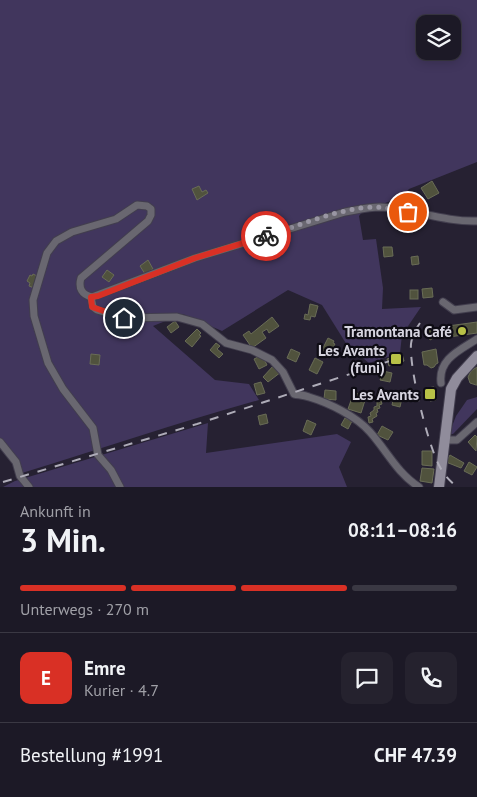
<!DOCTYPE html>
<html lang="de">
<head>
<meta charset="utf-8">
<style>
	:root { --surface:#1c1926; --page:#25222e; --text:#f1f3f6; --muted:#a0a0a7; --line:#3a3843; --accent:#d93025 }
	body { margin:0; font-family:"PT Sans",sans-serif; background:var(--page); color:var(--text); height:100vh; display:flex; flex-direction:column; font-size:19px; white-space:nowrap }
	* { box-sizing:border-box; margin:0 }
	p { font-size:16px; color:var(--muted) }
	.icon { flex:none; width:28px; height:28px; fill:none; stroke:currentColor; stroke-width:2; stroke-linecap:round; stroke-linejoin:round }
	.map { position:relative; height:487px; overflow:hidden }
	.drawer { display:flex; flex-direction:column; background:var(--surface); flex:1 }
	.drawer>* { flex:none }
	.tools { position:absolute; left:416px; top:15px; display:grid; gap:10px }
	.tools a { display:grid; place-items:center; width:45px; height:45px; border-radius:10px; background:var(--surface); box-shadow:0 2px 12px #0003,0 0 0 1px var(--line); font-size:25px }
	.pin { position:absolute; display:grid; place-items:center; width:42px; height:42px; color:#fff; margin:-21px; border:2px solid #fff; border-radius:50%; box-shadow:0 1px 5px #0007 }
	.courier { position:absolute; display:grid; place-items:center; width:50px; height:50px; margin:-25px; border:4px solid #d93025; border-radius:50%; background:#fff; color:#222; box-shadow:0 1px 6px #0007 }
	.headline em { font-style:normal; font-weight:700 }
	.headline div { display:flex; flex-direction:column-reverse }
	.headline { display:flex; align-items:center; justify-content:space-between; height:85px; padding:0 20px }
	h1 { font-size:32px; font-weight:700; line-height:38px }
	.bar { display:grid; grid-template-columns:repeat(4,1fr); gap:8px 5px; align-content:center; height:60px; padding:0 20px }
	.bar i { height:6px; border-radius:4px; background:var(--line) }
	.bar .selected { background:var(--accent) }
	.bar p { grid-column:span 4 }
	.line { display:flex; align-items:center; gap:12px; padding:0 20px; border-top:1px solid var(--line) }
	.line div { flex:1 }
	.round { display:grid; place-items:center; flex:none; width:52px; height:52px; border-radius:10px; background:var(--page) }
	.map>svg:first-child { display:block }
</style>
</head>
<body>
<div class="map">
<svg width="477" height="487" viewBox="0 0 477 487">
	<rect width="100%" height="100%" fill="#262132"/>
	<g fill="#41365d" fill-rule="evenodd">
		<path d="M0,0H477V162L409,189L402,197L363,211L359,216L363,240L376,239L383,288L382,309L421,307L402,335L400,353L369,363L347,345L322,305L288,290L222,331L183,314L153,326L215,380L249,384L259,400C179,422 101,449 22,473L0,439ZM425,24H452V51H425Z"/>
		<polygon points="477,397 477,409 453,434 449,434 456,416 467,400"/>
		<polygon points="208,423 206,453 337,434 351,442 339,467 347,487 3,487 15,481"/>
	</g>
	<g fill="#50523d" stroke="#696c56">
		<polygon points="432,181 439,193 428,199 421,188"/>
		<polygon points="199,186 202,192 206,190 208,193 197,200 192,189"/>
		<polygon points="403,220 413,221 413,230 403,230"/>
		<polygon points="261,246 267,252 260,259 254,253"/>
		<polygon points="383,247 392,247 393,256 384,257"/>
		<polygon points="418,256 419,264 412,265 411,257"/>
		<polygon points="148,260 153,269 145,274 140,266"/>
		<polygon points="107,270 114,275 109,282 102,277"/>
		<polygon points="33,274 39,277 34,288 29,286 30,283 27,281 30,275 32,276"/>
		<polygon points="432,288 433,297 423,298 422,289"/>
		<rect x="410" y="290" width="8" height="9"/>
		<polygon points="310,304 318,306 315,317 311,316 310,320 304,319 305,314 308,315"/>
		<polygon points="272,317 279,326 269,333 267,329 262,332 266,338 252,348 243,335 249,331 251,334"/>
		<polygon points="175,321 179,327 171,333 167,327"/>
		<polygon points="477,322 477,333 449,337 448,326"/>
		<polygon points="433,328 438,335 430,340 425,332"/>
		<polygon points="197,329 201,333 199,335 201,336 192,347 185,341"/>
		<polygon points="328,338 334,341 333,343 335,344 329,354 322,350"/>
		<polygon points="216,343 220,346 217,349 223,354 219,358 210,350"/>
		<polygon points="291,349 300,353 296,362 287,358"/>
		<polygon points="436,349 438,363 436,364 434,367 431,368 427,365 424,365 422,352"/>
		<polygon points="91,354 100,355 99,365 90,364"/>
		<polygon points="402,354 404,361 389,366 387,359"/>
		<polygon points="262,355 267,365 259,369 254,359"/>
		<polygon points="315,358 323,362 317,374 309,370"/>
		<polygon points="274,365 281,372 268,382 263,377"/>
		<polygon points="477,367 477,385 476,385 470,383 468,377 471,371"/>
		<polygon points="383,371 392,373 390,382 380,380"/>
		<polygon points="261,382 265,393 257,395 254,384"/>
		<polygon points="434,387 436,400 430,401 427,388"/>
		<polygon points="325,390 336,391 336,400 324,399"/>
		<polygon points="354,392 366,397 361,413 348,409"/>
		<polygon points="394,396 402,398 400,407 392,405"/>
		<polygon points="380,397 382,404 379,405 380,408 377,409 378,412 376,413 377,416 372,419 373,422 369,423 368,417 371,416 370,413 374,410 374,407 377,406 377,399"/>
		<polygon points="266,414 268,423 260,425 258,416"/>
		<polygon points="345,418 352,421 348,429 341,425"/>
		<polygon points="307,420 316,424 311,435 303,431"/>
		<polygon points="382,426 393,432 388,440 377,435"/>
		<polygon points="475,435 477,437 476,451 468,442"/>
		<polygon points="422,451 432,451 432,466 422,465"/>
		<polygon points="450,455 464,463 461,468 446,462"/>
		<polygon points="469,462 477,467 472,475 464,471"/>
		<polygon points="422,468 434,469 432,483 420,481"/>
	</g>
	<g fill="none" stroke-linecap="round" stroke-linejoin="round">
		<g stroke="#423e4e" stroke-width="9">
			<g id="street">
				<path d="M91,297L93,307L97,310L124,318L177,317L202,324L226,343L252,350L272,360L283,372L294,394C299,395 304,395 309,397C329,403 356,416 370,432C387,451 397,473 419,487"/>
				<polyline points="443,302 454,310 477,307"/>
				<path d="M441,383C438,359 460,350 477,339"/>
				<polyline points="444,440 457,440 477,422"/>
				<polyline points="0,442 16,462 20,476 29,487"/>
				<path d="M120,487L111,470L98,455L93,428L63,389L48,363L34,316L33,300L47,253L56,241L72,232L116,219L137,205L147,206L151,209V215L148,221L81,278C78,288 82,295 92,297L195,258L345,212C357,210 368,207 380,207C413,209 444,222 477,221"/>
			</g>
		</g>
		<g stroke="#423e4e" stroke-width="12">
			<polyline id="secondary" points="439,487 451,389 457,378 477,356"/>
		</g>
		<use href="#street" stroke="#696770" stroke-width="7"/>
		<use href="#secondary" stroke="#908c9b" stroke-width="10"/>
		<g stroke="#aeacb8" stroke-width="2" stroke-dasharray="9 9" stroke-linecap="butt">
			<path d="M420,323C415,330 412,336 411,344C409,368 428,446 440,467C444,475 450,481 457,487"/>
			<polyline points="3,482 197,424 396,359"/>
		</g>
	</g>
	<g fill="none" stroke-linecap="round" stroke-linejoin="round">
		<path stroke="#9996a3" stroke-width="5" stroke-dasharray="0 9" d="M266,236C298,226 340,208 373,207C385,207 396,210 408,212"/>
		<polyline stroke="#d93025" stroke-width="6" points="124,318 92,307 91,297 98,296 195,258 266,236"/>
	</g>
	<g fill="#b8c147" stroke="#0e0c14" stroke-width="2">
		<circle cx="462" cy="331" r="5"/>
		<rect x="390" y="353" width="12" height="12" rx="2.5"/>
		<rect x="424" y="388" width="12" height="12" rx="2.5"/>
	</g>
	<g text-anchor="middle" dominant-baseline="central" stroke-width="4.5" stroke-linejoin="round" paint-order="stroke">
		<g font-size="15" font-weight="bold" fill="#d7d5e0" stroke="#0e0c14" text-anchor="end">
			<text x="452" y="331">Tramontana Café</text>
			<text x="385" y="350">Les Avants<tspan x="385" dy="17">(funi)</tspan></text>
			<text x="419" y="394">Les Avants</text>
		</g>
	</g>
</svg>
<div class="tools">
<a><svg class="icon" aria-label="layers" viewBox="0 0 24 24"><path d="M12 4l9 5-9 5-9-5zM3 14l9 5 9-5"/></svg></a>
</div>
<div class="pin" style="left:408px;top:212px;background:#ea580c"><svg class="icon" aria-label="bag" viewBox="0 0 24 24"><path d="M5 8h14l-1 12H6zM9 8a3 3 0 0 1 6 0"/></svg></div>
<div class="pin" style="left:124px;top:318px;background:#1f2937"><svg class="icon" aria-label="home" viewBox="0 0 24 24"><path d="M3 11l9-7 9 7M6 9v11h12V9"/></svg></div>
<div class="courier" style="left:266px;top:236px"><svg class="icon" aria-label="bike" viewBox="0 0 24 24"><circle cx="6" cy="16" r="4"/><circle cx="18" cy="16" r="4"/><path d="M6 16l4-8h5l3 8M10 8l3 8H6M13 5h3"/></svg></div>
</div>
<section class="drawer">
<div class="headline"><div><h1>3 Min.</h1><p>Ankunft in</p></div><em>08:11–08:16</em></div>
<div class="bar"><i class="selected"></i><i class="selected"></i><i class="selected"></i><i></i><p>Unterwegs · 270 m</p></div>
<div class="line" style="height:90px"><b class="round" style="background:var(--accent);color:#fff">E</b><div><b>Emre</b><p>Kurier · 4.7</p></div><a class="round"><svg class="icon" aria-label="chat" viewBox="0 0 24 24"><path d="M4 5h16v11H9l-5 4z"/></svg></a><a class="round"><svg class="icon" aria-label="phone" viewBox="0 0 24 24"><path d="M5 4h4l2 5-3 2q2 4 5 5l2-3 5 2v4C11 20 4 13 5 4z"/></svg></a></div>
<div class="line" style="height:65px"><div>Bestellung #1991</div><b>CHF 47.39</b></div>
</section>
</body>
</html>
